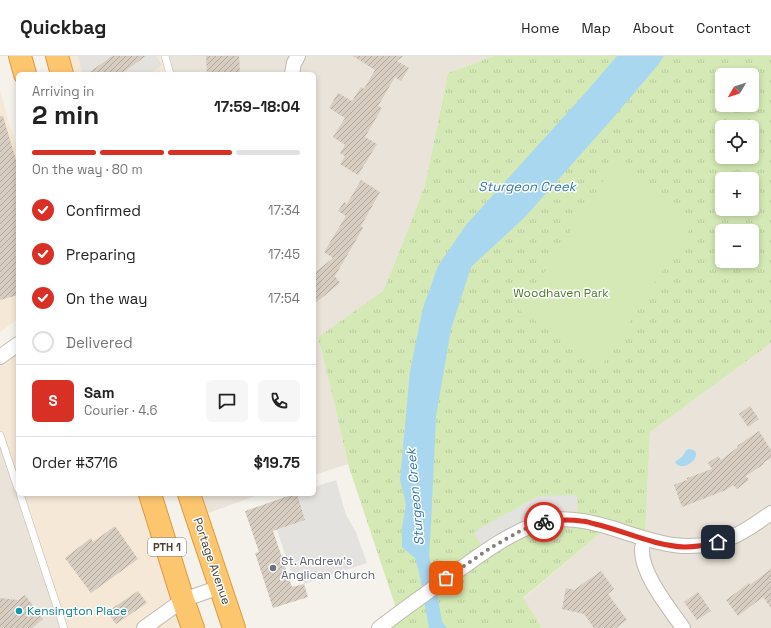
<!DOCTYPE html>
<html lang="en">
<head>
<meta charset="utf-8">
<style>
	:root { --surface:#fff; --page:#f6f6f6; --text:#222; --muted:#767676; --line:#e0e0e0; --accent:#d93025 }
	body { margin:0; font-family:"Space Grotesk",sans-serif; background:var(--page); color:var(--text); height:100vh; display:flex; flex-direction:column; font-size:15px; white-space:nowrap }
	* { box-sizing:border-box; margin:0 }
	p { font-size:13px; color:var(--muted) }
	.icon { flex:none; width:22px; height:22px; fill:none; stroke:currentColor; stroke-width:2; stroke-linecap:round; stroke-linejoin:round }
	.map { position:relative; flex:1; overflow:hidden }
	.details { position:absolute; left:16px; top:16px; width:300px; height:424px; display:flex; flex-direction:column; background:var(--surface); border-radius:6px; box-shadow:0 2px 6px #0003 }
	.details>* { flex:none }
	.needle { width:26px; rotate:231deg }
	.controls { position:absolute; left:715px; top:12px; display:grid; gap:8px }
	.controls a { display:grid; place-items:center; width:44px; height:44px; border-radius:6px; background:var(--surface); box-shadow:0 2px 6px #0003; font-size:20px }
	.pin { position:absolute; display:grid; place-items:center; width:34px; height:34px; color:#fff; margin:-17px; border-radius:8px; box-shadow:0 2px 6px #0006 }
	.courier { position:absolute; display:grid; place-items:center; width:40px; height:40px; margin:-20px; border:3px solid #d93025; border-radius:50%; background:#fff; color:#222; box-shadow:0 1px 5px #0007 }
	.head em { font-style:normal; font-weight:600 }
	.head div { display:flex; flex-direction:column-reverse }
	.head { display:flex; align-items:center; justify-content:space-between; height:68px; padding:0 16px }
	h1 { font-size:26px; font-weight:600; line-height:30px }
	.bar { display:grid; grid-template-columns:repeat(4,1fr); gap:6px 4px; align-content:center; height:48px; padding:0 16px }
	.bar i { height:5px; border-radius:3px; background:var(--line) }
	.bar .active { background:var(--accent) }
	.bar p { grid-column:span 4 }
	.line { display:flex; align-items:center; gap:10px; padding:0 16px; border-top:1px solid var(--line) }
	.line div { flex:1 }
	.round { display:grid; place-items:center; flex:none; width:42px; height:42px; border-radius:6px; background:var(--page) }
	ol { padding:0 16px; list-style:none }
	li { display:flex; align-items:center; gap:12px; height:44px }
	li p { margin-inline-start:auto }
	li .icon { padding:4px; border-radius:50%; background:var(--accent); color:#fff; stroke-width:4 }
	li:last-child { color:var(--muted) }
	li i { width:22px; height:22px; border:2px solid var(--line); border-radius:50% }
	header { display:flex; align-items:center; gap:24px; box-sizing:border-box; height:56px; padding:0 20px; background:var(--surface); border-bottom:1px solid var(--line) }
	header strong { font-size:19px }
	nav { display:flex; gap:22px; margin-inline-start:auto; font-size:14px }
	.map>svg:first-child { display:block }
</style>
</head>
<body>
<header>
<strong>Quickbag</strong>
<nav><a>Home</a><a>Map</a><a>About</a><a>Contact</a></nav>
</header>
<div class="map">
<svg width="771" height="572" viewBox="0 0 771 572">
	<defs>
		<pattern id="park-tufts" width="24" height="20" patternUnits="userSpaceOnUse"><rect width="24" height="20" fill="#d4e9b5"/><path d="M3 7l-1-3M5 7V3M7 7l1-3M15 17l-1-3M17 17v-4M19 17l1-3" fill="none" stroke="#b8c99c"/></pattern>
		<pattern id="building-hatch" width="6" height="6" patternUnits="userSpaceOnUse"><rect width="6" height="6" fill="#d7cdc0"/><path d="M-1 1l2-2M0 6l6-6M5 7l2-2" fill="none" stroke="#b0a89d"/></pattern>
	</defs>
	<rect width="100%" height="100%" fill="#f5f2eb"/>
	<g fill="#e9e3d9">
		<polygon points="165,0 494,0 448,17 425,129 409,171 383,235 318,281 335,350 348,408 314,419 314,18 170,18"/>
		<polygon points="771,287 771,572 542,572 523,543 597,480 609,471 645,483 650,376"/>
		<polygon points="0,379 64,572 0,572"/>
		<polygon points="189,438 261,438 197,461"/>
	</g>
	<g fill="#f6e8d7">
		<polygon points="57,0 165,0 170,18 62,18"/>
		<polygon points="0,35 18,97 18,263 0,276"/>
		<polygon points="18,288 18,433 0,379 0,301"/>
		<polygon points="20,438 150,438 193,572 64,572"/>
	</g>
	<path fill="url(#park-tufts)" fill-rule="evenodd" d="M494,0H771V287L650,376L645,483L608,471L597,480L523,542L542,572H379L398,558L348,408L335,350L318,281L383,235L409,171L425,129L448,17ZM722,19H752V49H722ZM722,71H752V101H722ZM722,123H752V153H722ZM722,175H752V205H722Z"/>
	<polygon fill="#d4e9b5" points="613,109 696,163 603,308 520,255"/>
	<g fill="#e4e2df">
		<polygon points="78,0 112,0 87,18 83,18"/>
		<polygon points="146,0 156,0 162,9 150,18 121,18"/>
		<polygon points="336,424 346,459 356,476 367,507 304,528 300,517 292,519 277,474 305,464 297,438 314,438 314,431"/>
		<polygon points="577,439 578,460 483,493 474,476 538,440"/>
	</g>
	<g fill="#a9d7f0">
		<polygon points="617,0 664,0 658,9 613,62 525,161 471,211 451,273 436,360 431,470 429,500 436,530 442,566 447,572 429,572 419,516 415,502 402,491 402,472 406,448 400,424 410,315 423,252 438,210 466,169 587,35"/>
		<path d="M688,393C709,394 684,420 675,406C677,404 679,403 682,401C684,399 685,395 688,393Z"/>
	</g>
	<g fill="url(#building-hatch)">
		<polygon points="112,0 146,0 121,18 87,18"/>
		<polygon points="206,0 239,0 240,17 207,18"/>
		<polygon points="353,0 403,0 397,5 409,12 401,25 395,21 378,50 382,52 365,81 377,88 358,119 340,108 345,100 340,97 345,89 333,81 345,62 329,52 338,37 352,45 361,31 364,33 375,14"/>
		<polygon points="0,60 3,60 18,111 18,239 0,244"/>
		<polygon points="361,124 380,136 361,170 363,172 335,220 340,227 314,248 314,217 333,202 324,196 346,160 338,155 344,146 347,148"/>
		<polygon points="750,350 759,363 748,371 739,358"/>
		<polygon points="759,375 771,394 771,402 763,407 764,408 746,420 749,424 737,433 733,429 726,434 682,451 674,429 687,424 687,422 712,413 708,407 718,400 721,404 738,391 737,390"/>
		<polygon points="294,438 297,438 305,464 273,475 292,531 304,528 308,541 273,552 255,497 259,496 245,455"/>
		<polygon points="115,470 138,503 91,537 65,502 91,482 93,486"/>
		<polygon points="771,513 771,552 763,541 738,560 726,544 749,527 750,529"/>
		<polygon points="601,515 614,533 608,538 627,564 616,572 594,572 584,558 562,553 566,532 574,534"/>
		<polygon points="138,535 147,547 116,568 107,556"/>
		<polygon points="698,536 711,555 697,564 684,546"/>
		<polygon points="25,539 43,563 32,572 0,572 0,542 18,544"/>
	</g>
	<g fill="none" stroke-linecap="round" stroke-linejoin="round">
		<g stroke="#c1b9ad" stroke-width="8">
			<g id="lane">
				<polyline points="165,0 170,18"/>
				<polyline points="0,379 18,433"/>
				<polyline points="20,438 64,572"/>
			</g>
		</g>
		<g stroke="#c1b9ad" stroke-width="16">
			<g id="street">
				<polyline points="292,18 294,7 298,0"/>
				<polyline points="0,301 18,288"/>
				<path d="M645,483C644,486 643,489 642,492C640,517 670,553 683,572"/>
				<polyline points="144,572 183,544 220,531"/>
				<path d="M379,572C404,553 429,535 455,517C482,497 520,469 553,464C573,461 596,467 615,473C655,486 688,499 730,482C745,476 758,466 771,457"/>
			</g>
		</g>
		<g stroke="#dc9a3e" stroke-width="24">
			<g id="highway">
				<polyline points="20,0 25,18"/>
				<polyline points="57,0 62,18"/>
				<polyline points="150,438 183,544 193,572"/>
				<polyline points="189,438 234,572"/>
			</g>
		</g>
		<use href="#lane" stroke="#fff" stroke-width="7"/>
		<use href="#street" stroke="#fff" stroke-width="14"/>
		<use href="#highway" stroke="#fcc66f" stroke-width="22"/>
	</g>
	<g fill="none" stroke-linecap="round" stroke-linejoin="round">
		<polyline stroke="#868077" stroke-width="4" stroke-dasharray="0 7.2" points="446,522 492,491 522,474 544,466"/>
		<path stroke="#d93025" stroke-width="5" d="M544,466C556,464 568,463 581,465C586,465 591,467 595,468C625,475 654,490 685,491C696,491 707,489 718,486"/>
	</g>
	<circle fill="#6b7280" stroke="#fff" stroke-width="1.5" cx="273" cy="512" r="4"/>
	<circle fill="#0f9aa8" stroke="#fff" stroke-width="1.5" cx="19" cy="555" r="4"/>
	<g text-anchor="middle" dominant-baseline="central" stroke-width="3" stroke-linejoin="round" paint-order="stroke">
		<rect fill="#fff" stroke="#807b74" stroke-width="1" x="148" y="482" width="38" height="18" rx="3"/>
		<g font-size="11" font-weight="bold" fill="#4a4239">
			<text x="167" y="491">PTH 1</text>
		</g>
		<g font-size="12" fill="#4e7c2b" stroke="#fff">
			<text x="561" y="237">Woodhaven Park</text>
		</g>
		<g font-size="12" fill="#4a4239" stroke="#fff">
			<text transform="translate(212 505) rotate(71)">Portage Avenue</text>
		</g>
		<g font-size="12" fill="#5b616d" stroke="#fff" text-anchor="start">
			<text x="281" y="505">St. Andrew's<tspan x="281" dy="14">Anglican Church</tspan></text>
		</g>
		<g font-size="12" fill="#0d838f" stroke="#fff" text-anchor="start">
			<text x="27" y="555">Kensington Place</text>
		</g>
		<g font-size="13" font-style="italic" fill="#2e79a6" stroke="#fff">
			<text x="527" y="130">Sturgeon Creek</text>
			<text transform="translate(415 441) rotate(-95)">Sturgeon Creek</text>
		</g>
	</g>
</svg>
<div class="controls">
<a><svg class="needle" viewBox="-14 -14 28 28"><path d="M0-13l5 13h-10z" fill="#e53935"/><path d="M0 13l5-13h-10z" fill="#767676"/></svg></a>
<a><svg class="icon" aria-label="locate" viewBox="0 0 24 24"><circle cx="12" cy="12" r="6"/><path d="M12 2v4M12 18v4M2 12h4M18 12h4"/></svg></a>
<a>+</a>
<a>−</a>
</div>
<div class="pin" style="left:446px;top:522px;background:#ea580c"><svg class="icon" aria-label="bag" viewBox="0 0 24 24"><path d="M5 8h14l-1 12H6zM9 8a3 3 0 0 1 6 0"/></svg></div>
<div class="pin" style="left:718px;top:486px;background:#1f2937"><svg class="icon" aria-label="home" viewBox="0 0 24 24"><path d="M3 11l9-7 9 7M6 9v11h12V9"/></svg></div>
<div class="courier" style="left:544px;top:466px"><svg class="icon" aria-label="bike" viewBox="0 0 24 24"><circle cx="6" cy="16" r="4"/><circle cx="18" cy="16" r="4"/><path d="M6 16l4-8h5l3 8M10 8l3 8H6M13 5h3"/></svg></div>
<section class="details">
<div class="head"><div><h1>2 min</h1><p>Arriving in</p></div><em>17:59–18:04</em></div>
<div class="bar"><i class="active"></i><i class="active"></i><i class="active"></i><i></i><p>On the way · 80 m</p></div>
<ol>
<li><svg class="icon" aria-label="check" viewBox="0 0 24 24"><path d="M5 12l5 5 9-10"/></svg>Confirmed<p>17:34</p></li>
<li><svg class="icon" aria-label="check" viewBox="0 0 24 24"><path d="M5 12l5 5 9-10"/></svg>Preparing<p>17:45</p></li>
<li><svg class="icon" aria-label="check" viewBox="0 0 24 24"><path d="M5 12l5 5 9-10"/></svg>On the way<p>17:54</p></li>
<li><i></i>Delivered</li>
</ol>
<div class="line" style="height:72px"><b class="round" style="background:var(--accent);color:#fff">S</b><div><b>Sam</b><p>Courier · 4.6</p></div><a class="round"><svg class="icon" aria-label="chat" viewBox="0 0 24 24"><path d="M4 5h16v11H9l-5 4z"/></svg></a><a class="round"><svg class="icon" aria-label="phone" viewBox="0 0 24 24"><path d="M5 4h4l2 5-3 2q2 4 5 5l2-3 5 2v4C11 20 4 13 5 4z"/></svg></a></div>
<div class="line" style="height:52px"><div>Order #3716</div><b>$19.75</b></div>
</section>
</div>
</body>
</html>
